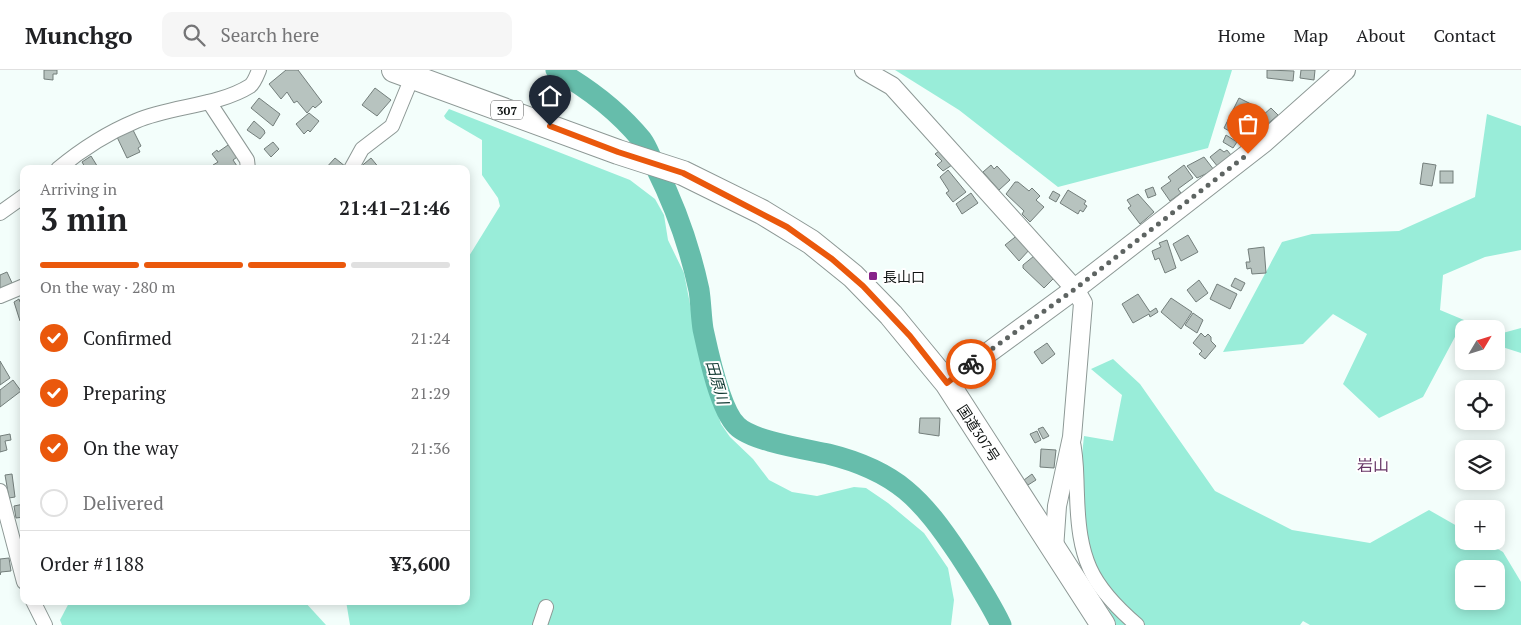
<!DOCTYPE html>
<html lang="en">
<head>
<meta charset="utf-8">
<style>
	:root { --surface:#fff; --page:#f6f6f6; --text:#202124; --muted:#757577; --line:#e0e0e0; --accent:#ea580c }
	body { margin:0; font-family:"PT Serif","Noto Sans JP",serif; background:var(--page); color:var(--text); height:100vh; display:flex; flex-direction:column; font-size:19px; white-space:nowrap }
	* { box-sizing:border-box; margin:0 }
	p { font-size:16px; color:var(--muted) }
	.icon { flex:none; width:28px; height:28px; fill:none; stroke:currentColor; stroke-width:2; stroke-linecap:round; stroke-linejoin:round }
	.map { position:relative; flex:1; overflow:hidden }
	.drawer { position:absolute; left:20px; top:95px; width:450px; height:440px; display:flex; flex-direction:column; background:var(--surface); border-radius:10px; box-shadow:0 2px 12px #0003 }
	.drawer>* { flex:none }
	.needle { width:32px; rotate:52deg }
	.buttons { position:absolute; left:1455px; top:250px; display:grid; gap:10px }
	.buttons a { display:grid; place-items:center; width:50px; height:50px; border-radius:10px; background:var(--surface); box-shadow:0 2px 12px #0003; font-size:25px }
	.pin { position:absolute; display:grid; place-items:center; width:42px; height:42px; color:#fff; margin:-51px -21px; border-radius:50% 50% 50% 0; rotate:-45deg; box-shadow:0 0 5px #0007 }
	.pin .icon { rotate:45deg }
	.courier { position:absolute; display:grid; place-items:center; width:50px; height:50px; margin:-25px; border:4px solid #ea580c; border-radius:50%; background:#fff; color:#222; box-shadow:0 1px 6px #0007 }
	.headline em { font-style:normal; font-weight:800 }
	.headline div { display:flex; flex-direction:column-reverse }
	.headline { display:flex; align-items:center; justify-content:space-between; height:85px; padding:0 20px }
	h1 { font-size:32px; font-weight:800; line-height:38px }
	.bar { display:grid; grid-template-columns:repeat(4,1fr); gap:8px 5px; align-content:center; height:60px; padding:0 20px }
	.bar i { height:6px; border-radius:4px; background:var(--line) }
	.bar .current { background:var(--accent) }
	.bar p { grid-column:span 4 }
	.line { display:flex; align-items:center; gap:12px; padding:0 20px; border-top:1px solid var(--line) }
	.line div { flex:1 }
	ol { padding:0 20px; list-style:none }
	li { display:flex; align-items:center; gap:15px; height:55px }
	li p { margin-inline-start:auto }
	li .icon { padding:5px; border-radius:50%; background:var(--accent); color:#fff; stroke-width:4 }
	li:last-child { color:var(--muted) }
	li i { width:28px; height:28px; border:2px solid var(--line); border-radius:50% }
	header { display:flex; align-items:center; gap:30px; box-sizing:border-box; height:70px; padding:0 25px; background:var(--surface); border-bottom:1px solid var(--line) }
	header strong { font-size:24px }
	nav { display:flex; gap:28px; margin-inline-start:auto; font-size:18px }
	.search { width:350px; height:45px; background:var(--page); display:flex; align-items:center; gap:12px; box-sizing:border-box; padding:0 18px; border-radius:10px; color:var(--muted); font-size:19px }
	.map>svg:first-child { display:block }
</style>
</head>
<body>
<header>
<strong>Munchgo</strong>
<div class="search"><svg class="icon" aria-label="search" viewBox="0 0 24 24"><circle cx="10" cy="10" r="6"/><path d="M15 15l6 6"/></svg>Search here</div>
<nav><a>Home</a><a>Map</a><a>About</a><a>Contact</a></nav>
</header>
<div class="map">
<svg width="1521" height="555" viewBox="0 0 1521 555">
	<rect width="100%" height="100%" fill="#f3fefb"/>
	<g fill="#99edd9" fill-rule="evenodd">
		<polygon points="895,0 1232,0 1208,78 1058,117 959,40"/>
		<polygon points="449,39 630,110 655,129 664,145 668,170 684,203 703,301 721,354 730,367 753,389 769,410 792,422 817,426 854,417 866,418 888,433 924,463 948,498 954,530 951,555 350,555 346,531 466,531 466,191 500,136 498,128 482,105 482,70 446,49 444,46"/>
		<polygon points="1487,44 1521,56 1521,180 1485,187 1443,205 1440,240 1464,250 1423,327 1379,348 1343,314 1367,264 1333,244 1303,274 1223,282 1282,172 1312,164 1399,161 1475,127"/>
		<polygon points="1521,258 1521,283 1496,275 1496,267 1499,264"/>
		<path d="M1113,289L1140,314L1215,421L1292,460L1370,473L1429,440L1464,460V471H1484L1503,482L1521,512V555H1310L1303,551L1300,555H1116L1074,465L1084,366L1113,371L1122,325L1091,299ZM1464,499H1496V531H1464Z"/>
		<polygon points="70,531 304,531 326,555 62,555 60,550"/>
	</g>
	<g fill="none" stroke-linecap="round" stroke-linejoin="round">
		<path stroke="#66bdab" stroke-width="21" d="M556,0C588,18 619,42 642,70C648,78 651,89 656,98C675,136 690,178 699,220C701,233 701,246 703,259C708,282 720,340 737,356C752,371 805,379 828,384C897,401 922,429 960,486C975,509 989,530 1001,555"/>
	</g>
	<g fill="#b7c3bf" stroke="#737e7b">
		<polygon points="44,0 57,0 57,4 53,4 53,10 44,9"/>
		<polygon points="286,0 298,0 322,32 315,38 313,36 307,43 297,31 294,33 287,22 281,29 269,14"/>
		<polygon points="1267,0 1294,1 1293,11 1267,8"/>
		<polygon points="1301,0 1315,0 1314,10 1300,8"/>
		<polygon points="375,18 391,30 377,46 362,35"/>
		<polygon points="259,28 280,44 273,56 251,38"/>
		<polygon points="1239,28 1253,35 1238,66 1224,58"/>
		<polygon points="1271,38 1278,45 1251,68 1245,61"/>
		<polygon points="309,43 319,51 310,62 308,60 304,64 296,54"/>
		<polygon points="254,51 264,60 265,63 260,69 247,60"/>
		<polygon points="133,60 141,76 138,78 140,82 127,88 117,67"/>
		<polygon points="1226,65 1237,72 1233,78 1223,72"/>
		<polygon points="273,72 279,79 271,87 264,79"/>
		<polygon points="936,72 955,93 943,101 937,95 942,91 935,84 939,81 933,75"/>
		<polygon points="231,73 240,85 233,90 239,99 215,99 213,95 218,92 212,84 217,80 218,82"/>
		<polygon points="1220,79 1224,82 1227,80 1231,85 1218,97 1210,87"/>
		<polygon points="91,86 99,99 86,99 82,92"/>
		<polygon points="1204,87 1214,100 1197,108 1187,96"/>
		<polygon points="335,88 346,97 325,99"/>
		<polygon points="371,88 380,99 358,99"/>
		<polygon points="1423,93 1436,95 1432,116 1420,114"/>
		<polygon points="991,95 994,99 997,96 1010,110 999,120 983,102"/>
		<polygon points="1184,95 1193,108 1178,119 1181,123 1170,131 1161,118 1171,111 1168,107"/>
		<polygon points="948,100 966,122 953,132 946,123 949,121 940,107"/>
		<rect x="1440" y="101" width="13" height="12"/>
		<polygon points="1015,112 1018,112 1029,121 1032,118 1040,126 1036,130 1044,137 1030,152 1022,144 1024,141 1006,124"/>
		<polygon points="1153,117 1156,125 1148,128 1145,120"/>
		<polygon points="1068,120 1086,131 1084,134 1087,136 1083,142 1080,140 1078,144 1060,133"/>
		<polygon points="1053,121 1060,125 1056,132 1049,128"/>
		<polygon points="971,123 978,133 962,144 956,134"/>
		<polygon points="1138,124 1154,142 1140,154 1128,138 1131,136 1127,130"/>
		<polygon points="1019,164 1031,178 1019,191 1005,175"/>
		<polygon points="1188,165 1198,182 1181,191 1173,174"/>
		<polygon points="1167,170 1176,198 1165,203 1159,188 1155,190 1152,181 1161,177 1159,173"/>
		<polygon points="1264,177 1266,203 1252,204 1251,198 1247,199 1246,192 1250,192 1248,179"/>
		<polygon points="1034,186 1056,206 1044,218 1023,198 1023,195"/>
		<polygon points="7,202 13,215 0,221 0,205"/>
		<polygon points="1235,208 1245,213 1241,221 1231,216"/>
		<polygon points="1199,210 1208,223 1196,232 1187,220"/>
		<polygon points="1217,214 1237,224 1230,239 1210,229"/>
		<polygon points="1138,224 1150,242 1156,238 1158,242 1150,247 1149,244 1133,253 1122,234"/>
		<polygon points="1171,228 1192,242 1181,259 1161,242"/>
		<polygon points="19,229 20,232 24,230 24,249 20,251 14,232"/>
		<polygon points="1193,243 1203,250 1197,263 1185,255"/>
		<polygon points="1201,263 1205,267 1208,264 1211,267 1211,271 1216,276 1205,289 1199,284 1202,281 1193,273"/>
		<polygon points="1047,273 1055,284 1042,294 1034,282"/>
		<polygon points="0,291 10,308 0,315"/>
		<polygon points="13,310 21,321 0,337 0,320"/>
		<polygon points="920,348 940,348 939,366 919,363"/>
		<polygon points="1043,357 1049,366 1043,369 1038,359"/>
		<polygon points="1037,361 1041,370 1035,373 1030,364"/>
		<polygon points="10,364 11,370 5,371 7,380 0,382 0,366"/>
		<polygon points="1041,379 1056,380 1054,398 1040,397"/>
		<polygon points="12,404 15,427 9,428 5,405"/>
		<polygon points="1032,404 1036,410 1028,415 1024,410"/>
		<polygon points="24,434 24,447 16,448 14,436"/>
		<polygon points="9,488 11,501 1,502 0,505 0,489"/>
	</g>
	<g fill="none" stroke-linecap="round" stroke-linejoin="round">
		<g stroke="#8d9895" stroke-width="16">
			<g id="minor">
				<polyline points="209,32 247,90 248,99"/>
				<path d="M58,99C82,79 107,63 136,51C171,36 218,36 250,16C254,13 257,5 259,0"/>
				<polyline points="351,99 362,79 392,56 413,5"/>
				<polyline points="0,143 24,126"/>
				<polyline points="0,226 24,216"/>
				<path d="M1072,368C1077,388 1076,405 1077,425C1079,488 1089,514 1137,555"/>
				<polyline points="0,421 24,512"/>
				<polyline points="33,531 45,555"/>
				<polyline points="540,555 546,537"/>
			</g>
		</g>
		<g stroke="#8d9895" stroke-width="20">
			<polyline id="tertiary" points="864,0 892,16 1075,219 1083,233 1072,367 1057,436 1054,479"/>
		</g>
		<g stroke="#8d9895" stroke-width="22">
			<polyline id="secondary" points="947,313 1075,219 1264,72 1345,0"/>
		</g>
		<g stroke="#8d9895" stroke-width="26">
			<polyline id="trunk" points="394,0 618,82 683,103 762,142 811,172 853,206 891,245 947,313 1103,555"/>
		</g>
		<use href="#minor" stroke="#fff" stroke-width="14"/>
		<use href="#tertiary" stroke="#fff" stroke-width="18"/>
		<use href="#secondary" stroke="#fff" stroke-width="20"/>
		<use href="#trunk" stroke="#fff" stroke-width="24"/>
	</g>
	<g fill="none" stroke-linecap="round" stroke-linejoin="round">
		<polyline stroke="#5e6462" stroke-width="5" stroke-dasharray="0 9" points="971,294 1075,219 1248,84"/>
		<polyline stroke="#ea580c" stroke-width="6" points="550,56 618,82 683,103 787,157 832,189 863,216 910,266 947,313 971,294"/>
	</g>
	<rect fill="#882289" stroke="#fff" stroke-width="2" x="868" y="201" width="10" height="10" rx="2.5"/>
	<g text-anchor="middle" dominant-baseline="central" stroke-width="4" stroke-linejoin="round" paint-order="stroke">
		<rect fill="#fff" stroke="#565858" stroke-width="1" x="491" y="30.5" width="32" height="19" rx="4"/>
		<g font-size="12" font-weight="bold" fill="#0d1110">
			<text x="507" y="40">307</text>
		</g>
		<g font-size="14" fill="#0d1110" stroke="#fff" text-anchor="start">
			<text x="883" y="206">長山口</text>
		</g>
		<g font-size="14" fill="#0d1110" stroke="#fff">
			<text transform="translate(979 363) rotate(57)">国道307号</text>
		</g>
		<g font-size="15" font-style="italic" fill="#0f3831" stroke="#fff">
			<text transform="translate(718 312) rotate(74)">田原川</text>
		</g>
		<g font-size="16" fill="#673566" stroke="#fff">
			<text x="1373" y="395">岩山</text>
		</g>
	</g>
</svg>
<div class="buttons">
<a><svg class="needle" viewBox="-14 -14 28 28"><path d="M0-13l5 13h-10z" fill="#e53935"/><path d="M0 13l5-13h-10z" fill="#757577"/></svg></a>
<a><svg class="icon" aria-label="locate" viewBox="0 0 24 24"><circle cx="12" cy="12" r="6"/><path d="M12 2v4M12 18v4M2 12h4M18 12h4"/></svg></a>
<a><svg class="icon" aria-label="layers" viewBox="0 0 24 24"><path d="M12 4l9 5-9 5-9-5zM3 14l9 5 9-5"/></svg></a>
<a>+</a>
<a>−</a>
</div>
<div class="pin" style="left:1248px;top:84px;background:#ea580c"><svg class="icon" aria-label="bag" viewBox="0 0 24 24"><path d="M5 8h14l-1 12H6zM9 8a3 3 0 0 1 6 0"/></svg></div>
<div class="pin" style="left:550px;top:56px;background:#1f2937"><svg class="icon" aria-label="home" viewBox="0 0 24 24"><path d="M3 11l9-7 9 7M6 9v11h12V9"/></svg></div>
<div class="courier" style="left:971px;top:294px"><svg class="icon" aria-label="bike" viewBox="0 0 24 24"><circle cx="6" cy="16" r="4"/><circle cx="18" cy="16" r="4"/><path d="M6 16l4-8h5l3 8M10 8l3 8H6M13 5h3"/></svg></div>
<section class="drawer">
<div class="headline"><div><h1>3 min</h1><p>Arriving in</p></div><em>21:41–21:46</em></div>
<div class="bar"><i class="current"></i><i class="current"></i><i class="current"></i><i></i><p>On the way · 280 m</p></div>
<ol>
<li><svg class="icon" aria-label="check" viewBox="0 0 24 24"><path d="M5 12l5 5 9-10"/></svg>Confirmed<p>21:24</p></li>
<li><svg class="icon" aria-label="check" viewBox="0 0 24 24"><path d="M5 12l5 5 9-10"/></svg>Preparing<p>21:29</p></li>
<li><svg class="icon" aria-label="check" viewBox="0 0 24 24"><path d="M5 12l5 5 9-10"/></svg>On the way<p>21:36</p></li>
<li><i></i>Delivered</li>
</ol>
<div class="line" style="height:65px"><div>Order #1188</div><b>¥3,600</b></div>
</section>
</div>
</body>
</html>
